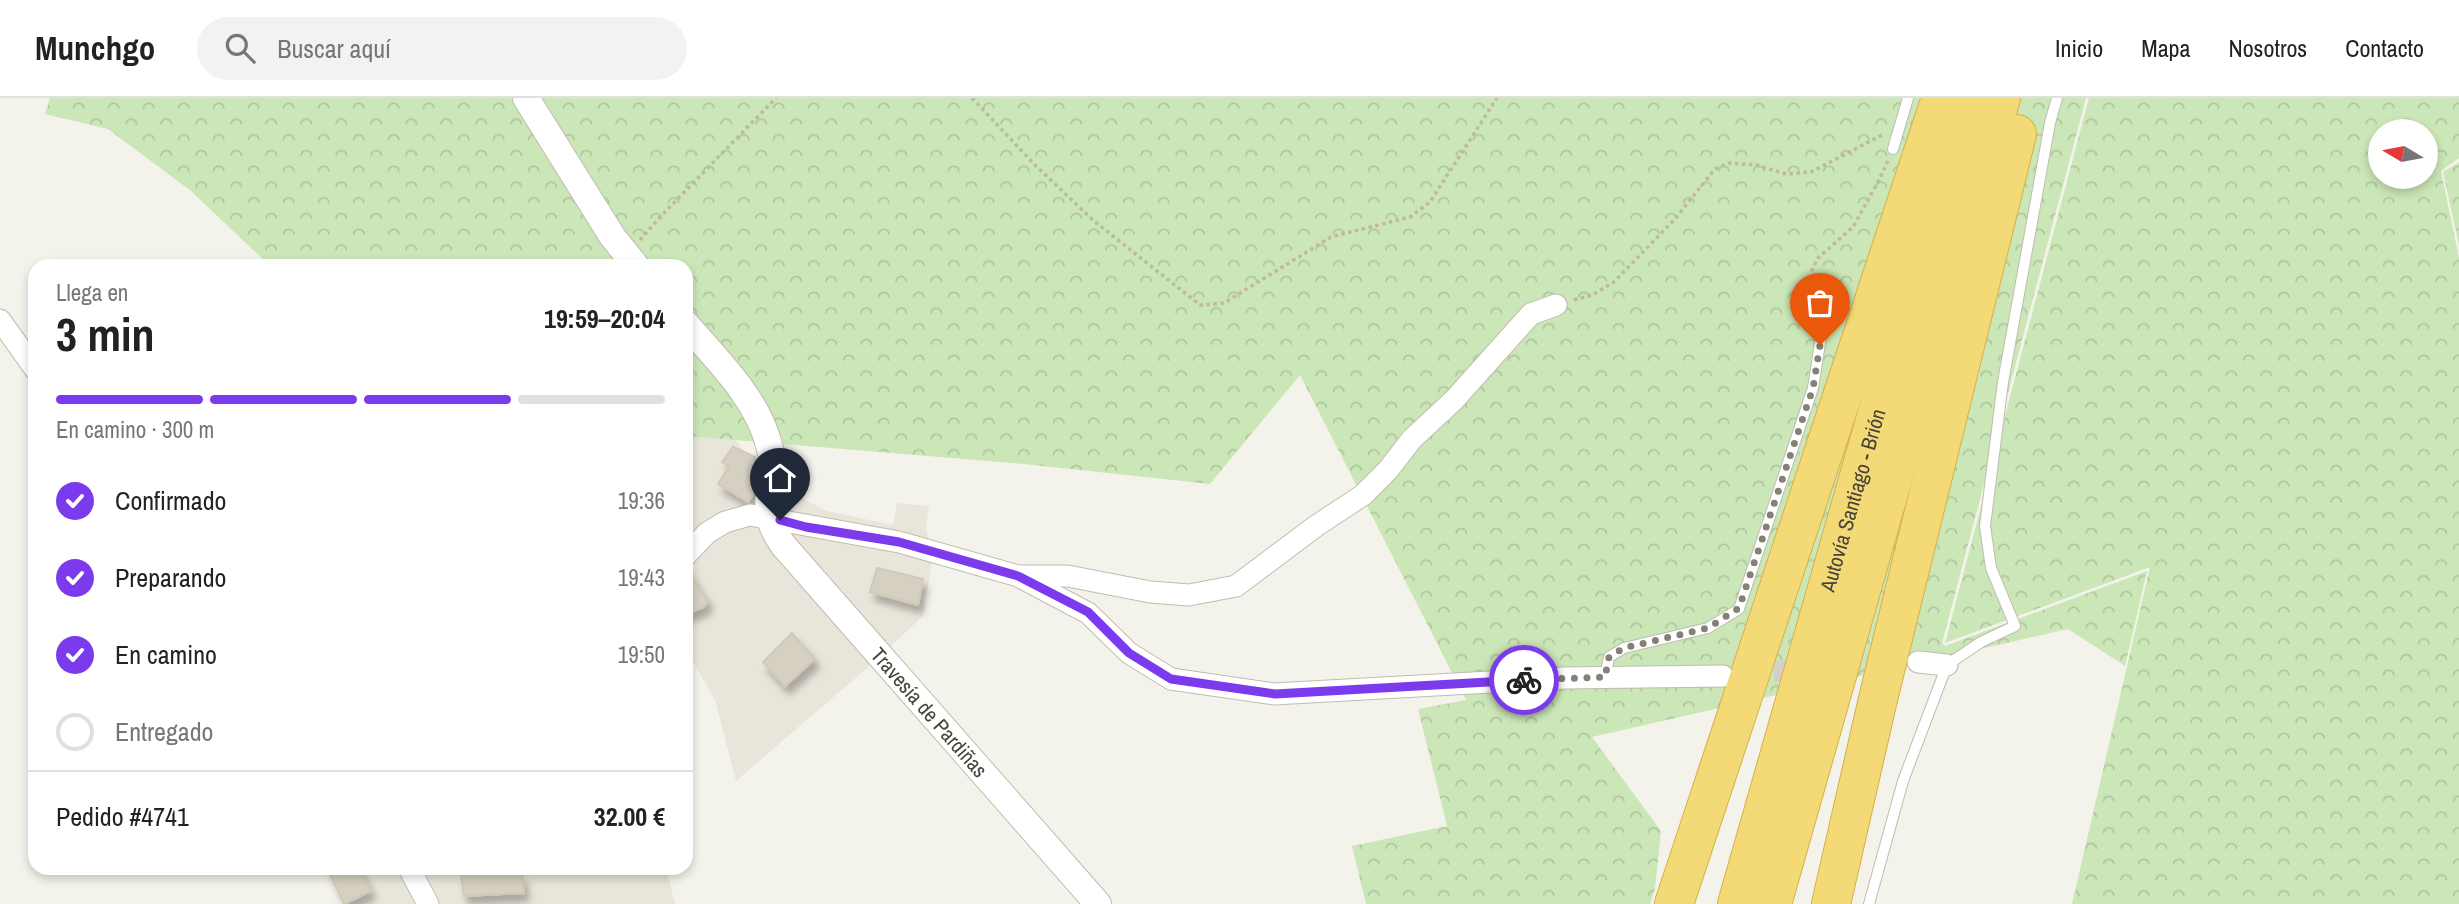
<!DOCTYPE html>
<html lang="es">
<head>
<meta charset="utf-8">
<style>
	:root { --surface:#fff; --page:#f2f2f2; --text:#222; --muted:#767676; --line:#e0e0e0; --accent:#7c3aed }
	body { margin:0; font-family:"Archivo Narrow",sans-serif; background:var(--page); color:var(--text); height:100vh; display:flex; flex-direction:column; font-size:26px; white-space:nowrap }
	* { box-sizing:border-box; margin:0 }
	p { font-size:23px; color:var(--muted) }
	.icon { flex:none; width:38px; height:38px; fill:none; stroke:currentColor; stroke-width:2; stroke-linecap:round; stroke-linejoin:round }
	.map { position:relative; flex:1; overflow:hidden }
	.side { position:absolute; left:28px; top:161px; width:665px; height:616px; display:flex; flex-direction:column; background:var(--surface); border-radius:21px; box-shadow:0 4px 10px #0003 }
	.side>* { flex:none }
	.needle { width:46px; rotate:280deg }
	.fabs { position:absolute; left:2368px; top:21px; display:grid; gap:14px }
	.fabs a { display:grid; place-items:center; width:70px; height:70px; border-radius:50%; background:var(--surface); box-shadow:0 4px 10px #0003; font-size:35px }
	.pin { position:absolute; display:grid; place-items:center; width:60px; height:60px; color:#fff; margin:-72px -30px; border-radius:50% 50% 50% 0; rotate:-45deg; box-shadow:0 0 7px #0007 }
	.pin .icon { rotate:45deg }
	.courier { position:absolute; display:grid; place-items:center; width:70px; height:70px; margin:-35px; border:5px solid #7c3aed; border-radius:50%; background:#fff; color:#222; box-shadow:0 2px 9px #0007 }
	.head em { font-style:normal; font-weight:700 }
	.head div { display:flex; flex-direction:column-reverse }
	.head { display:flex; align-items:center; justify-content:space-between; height:119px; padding:0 28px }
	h1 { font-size:46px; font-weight:700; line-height:52px }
	.bar { display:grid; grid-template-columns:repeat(4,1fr); gap:10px 7px; align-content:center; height:84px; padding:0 28px }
	.bar i { height:9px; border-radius:5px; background:var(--line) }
	.bar .selected { background:var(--accent) }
	.bar p { grid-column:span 4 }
	.line { display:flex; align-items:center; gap:18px; padding:0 28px; border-top:2px solid var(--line) }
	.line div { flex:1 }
	ol { padding:0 28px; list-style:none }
	li { display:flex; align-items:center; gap:21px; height:77px }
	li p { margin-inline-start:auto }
	li .icon { padding:7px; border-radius:50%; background:var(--accent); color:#fff; stroke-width:4 }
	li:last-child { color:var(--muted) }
	li i { width:38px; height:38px; border:4px solid var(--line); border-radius:50% }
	header { display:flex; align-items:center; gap:42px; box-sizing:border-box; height:98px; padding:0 35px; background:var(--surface); border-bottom:2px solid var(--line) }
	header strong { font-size:33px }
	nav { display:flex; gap:38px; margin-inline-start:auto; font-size:24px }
	.search { width:490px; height:63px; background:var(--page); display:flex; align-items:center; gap:18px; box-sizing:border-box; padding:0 24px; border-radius:38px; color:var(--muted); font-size:26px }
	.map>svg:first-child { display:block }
</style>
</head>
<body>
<header>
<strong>Munchgo</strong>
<div class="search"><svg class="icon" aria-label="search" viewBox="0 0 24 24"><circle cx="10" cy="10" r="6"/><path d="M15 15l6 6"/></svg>Buscar aquí</div>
<nav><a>Inicio</a><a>Mapa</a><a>Nosotros</a><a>Contacto</a></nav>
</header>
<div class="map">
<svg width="2459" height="806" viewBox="0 0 2459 806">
	<defs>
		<pattern id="forest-crowns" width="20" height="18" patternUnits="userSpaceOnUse" patternTransform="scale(1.75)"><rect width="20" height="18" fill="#cbe6b7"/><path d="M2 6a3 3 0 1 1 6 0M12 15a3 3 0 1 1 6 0" fill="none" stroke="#b0c69e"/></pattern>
		<filter id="shadow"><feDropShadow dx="4.5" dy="8" stdDeviation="3.5" flood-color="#0004"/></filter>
	</defs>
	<rect width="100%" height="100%" fill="#f4f3eb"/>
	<g fill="#e8e5da">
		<polygon points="686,338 736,342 743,352 780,378 790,394 827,413 893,427 897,405 929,408 926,430 933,458 923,518 873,565 736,683 715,602 693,563 686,570"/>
		<polygon points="666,770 675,806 344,806 328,771"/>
	</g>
	<g fill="url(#forest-crowns)" fill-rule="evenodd">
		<polygon points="50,0 2086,0 1942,545 1945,548 2147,473 2125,568 2068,531 1592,639 1661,733 1655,791 1650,806 1366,806 1352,748 1447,728 1418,611 1466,602 1300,277 1210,386 1024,366 686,338 686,168 270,168 191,93 108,31 45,16"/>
		<path d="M2089,0H2459V60L2441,73L2459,160V806H2072L2150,469L1945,545ZM2380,33H2426V79H2380Z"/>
		<polygon points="2459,64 2459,147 2443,74"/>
	</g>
	<g fill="#d5d0c1" stroke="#d0c9b5" stroke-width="2" filter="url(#shadow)">
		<polygon points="733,349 755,359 755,377 751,383 754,386 753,397 748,404 718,386 729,369 722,364"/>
		<polygon points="686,470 708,503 704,509 686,516"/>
		<polygon points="877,470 923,481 918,507 870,494"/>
		<polygon points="792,535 815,561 785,588 763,564"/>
		<polygon points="327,770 359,770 371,793 344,806"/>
		<polygon points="468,770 512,770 512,776 522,777 524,795 464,798 461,777 469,775"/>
	</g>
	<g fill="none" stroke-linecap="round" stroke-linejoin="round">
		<polyline stroke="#d2d0c7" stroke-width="21" stroke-dasharray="21 10" stroke-linecap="butt" points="1743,576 1895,565"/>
		<g stroke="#c0bcae" stroke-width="12">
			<g id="service">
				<polyline points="1893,51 1908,0"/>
				<polyline points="1605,579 1609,559 1624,550 1708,530 1739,511 1813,290 1823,226"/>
				<polyline points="1869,806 1903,683 1947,567 1981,544 2015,528 1991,470 1985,428 2003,284 2050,25 2057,0"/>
			</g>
		</g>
		<g stroke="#c0bcae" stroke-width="23">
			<g id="minor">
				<polyline points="0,222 35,271"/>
				<polyline points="686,457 707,435 725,424 750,417 899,444 1018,478 1088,515 1129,555 1171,581 1274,596 1564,580 1723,578"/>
				<polyline points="1020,478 1068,478 1150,494 1189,497 1236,488 1316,428 1363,397 1388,372 1412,341 1454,302 1531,216 1556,207"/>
				<polyline points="1918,564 1947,567"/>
				<polyline points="409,770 428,806"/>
			</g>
		</g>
		<g stroke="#c0bcae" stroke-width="28">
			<g id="tertiary">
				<polyline points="526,0 612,138 636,168"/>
				<path id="s1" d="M686,226C717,262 757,300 769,347C780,384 753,405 783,447L1098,806"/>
			</g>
		</g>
		<g stroke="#d4b146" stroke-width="40">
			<g id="motorway">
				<polyline points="1674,806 1941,0"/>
				<path id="s2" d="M1737,806L1967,0"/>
				<polyline points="1772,806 2001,0"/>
				<polyline points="1831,806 1878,601 2017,36"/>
			</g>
		</g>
		<g stroke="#c0b9a0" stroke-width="3.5" stroke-dasharray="3.5 3.5" stroke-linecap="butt">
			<polyline points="972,0 1035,67 1094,123 1200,207 1224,205 1331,139 1410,119 1430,104 1497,0"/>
			<polyline points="640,142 660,119 776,0"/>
			<polyline points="1574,202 1594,196 1614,184 1674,122 1715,71 1729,65 1756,67 1786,76 1811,74 1884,36"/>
			<polyline points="1821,214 1811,174 1818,160 1853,129 1878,84 1888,63"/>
		</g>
		<use href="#service" stroke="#fff" stroke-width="10"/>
		<use href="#minor" stroke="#fff" stroke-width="21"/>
		<use href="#tertiary" stroke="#fff" stroke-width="26"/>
		<use href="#motorway" stroke="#f4da76" stroke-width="38"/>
	</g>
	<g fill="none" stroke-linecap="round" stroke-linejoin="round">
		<polyline stroke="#848177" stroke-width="7" stroke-dasharray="0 12.6" points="1524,582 1605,579 1609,559 1624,550 1708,530 1739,510 1813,290 1820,247"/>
		<polyline stroke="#7c3aed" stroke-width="9" points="780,422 806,429 899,444 1018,478 1088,514 1129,555 1171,581 1275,596 1524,582"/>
	</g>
	<g text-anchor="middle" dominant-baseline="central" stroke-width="6" stroke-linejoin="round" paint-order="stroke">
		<g font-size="21" fill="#484439" stroke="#fff">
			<text stroke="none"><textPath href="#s2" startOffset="420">Autovía Santiago - Brión</textPath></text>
			<text stroke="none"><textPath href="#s1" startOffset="474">Travesía de Pardiñas</textPath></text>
		</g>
	</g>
</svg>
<div class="fabs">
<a><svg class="needle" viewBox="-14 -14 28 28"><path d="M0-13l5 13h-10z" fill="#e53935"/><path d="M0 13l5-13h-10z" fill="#767676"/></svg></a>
</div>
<div class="pin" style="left:1820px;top:247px;background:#ea580c"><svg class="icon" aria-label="bag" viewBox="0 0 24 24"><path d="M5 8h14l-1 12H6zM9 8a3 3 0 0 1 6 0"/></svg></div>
<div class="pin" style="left:780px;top:422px;background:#1f2937"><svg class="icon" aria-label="home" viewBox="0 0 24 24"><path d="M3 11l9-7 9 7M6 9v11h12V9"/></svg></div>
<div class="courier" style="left:1524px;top:582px"><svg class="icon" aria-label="bike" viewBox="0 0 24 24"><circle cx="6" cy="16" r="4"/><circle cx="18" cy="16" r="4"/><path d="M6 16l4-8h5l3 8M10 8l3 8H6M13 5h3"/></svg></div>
<section class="side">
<div class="head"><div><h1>3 min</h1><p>Llega en</p></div><em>19:59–20:04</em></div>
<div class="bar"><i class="selected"></i><i class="selected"></i><i class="selected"></i><i></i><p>En camino · 300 m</p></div>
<ol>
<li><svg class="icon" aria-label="check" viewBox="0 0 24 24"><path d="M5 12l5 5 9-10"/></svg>Confirmado<p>19:36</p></li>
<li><svg class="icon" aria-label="check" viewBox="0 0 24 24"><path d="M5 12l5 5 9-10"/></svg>Preparando<p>19:43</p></li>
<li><svg class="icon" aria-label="check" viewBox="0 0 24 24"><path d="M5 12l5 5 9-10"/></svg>En camino<p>19:50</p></li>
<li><i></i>Entregado</li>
</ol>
<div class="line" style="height:91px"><div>Pedido #4741</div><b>32.00 €</b></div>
</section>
</div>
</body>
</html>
